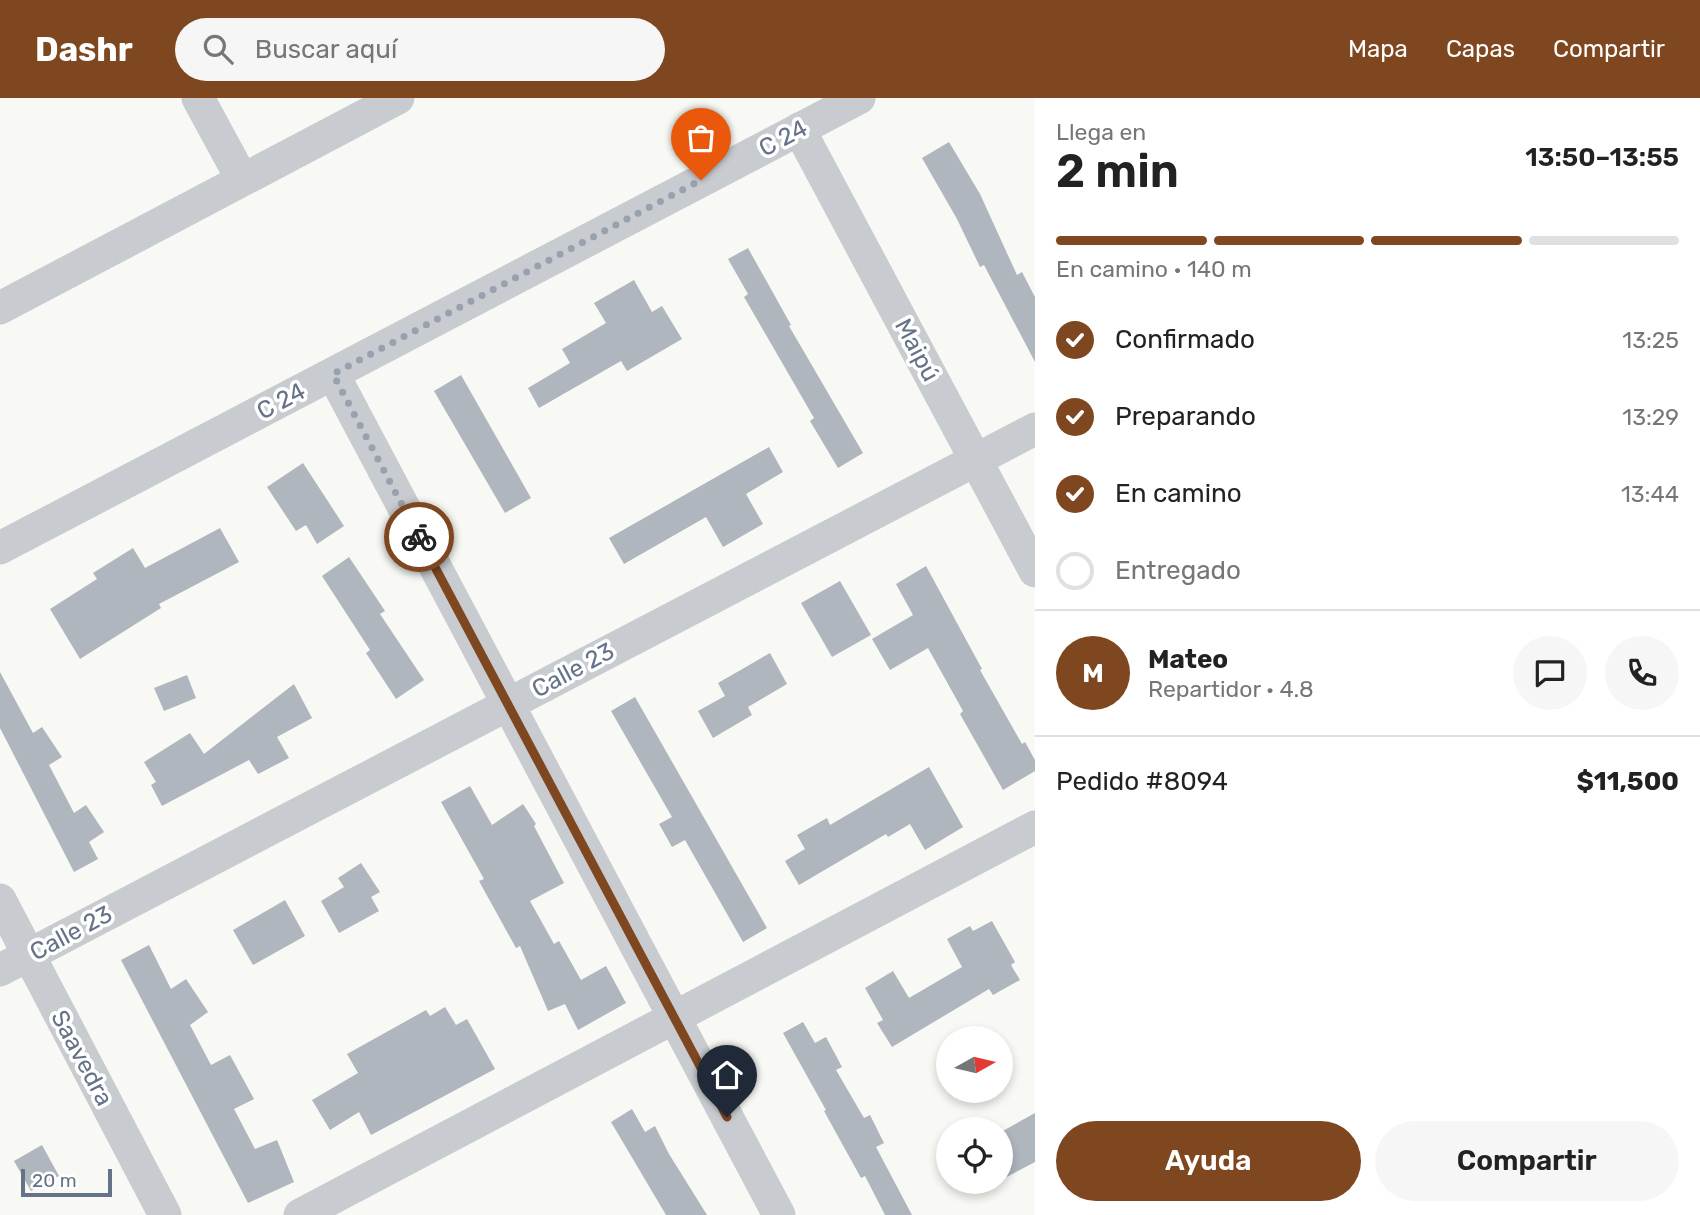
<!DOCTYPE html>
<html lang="es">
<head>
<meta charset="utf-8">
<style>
	:root { --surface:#fff; --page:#f6f6f6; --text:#222; --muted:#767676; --line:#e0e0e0; --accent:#7f4720 }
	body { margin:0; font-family:Rubik,sans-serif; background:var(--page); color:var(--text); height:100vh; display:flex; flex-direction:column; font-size:26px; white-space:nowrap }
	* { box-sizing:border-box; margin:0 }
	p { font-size:23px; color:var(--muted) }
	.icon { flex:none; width:38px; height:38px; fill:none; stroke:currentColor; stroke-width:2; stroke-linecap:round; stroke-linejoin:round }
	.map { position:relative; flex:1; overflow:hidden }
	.panel { display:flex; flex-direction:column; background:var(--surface); width:665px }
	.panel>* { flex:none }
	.needle { width:46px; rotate:82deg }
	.controls { position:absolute; left:936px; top:928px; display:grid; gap:14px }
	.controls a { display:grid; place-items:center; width:77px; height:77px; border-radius:50%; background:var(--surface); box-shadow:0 4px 10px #0003; font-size:35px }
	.scale { position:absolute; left:21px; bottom:18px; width:91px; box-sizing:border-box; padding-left:7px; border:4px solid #657288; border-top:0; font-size:19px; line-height:24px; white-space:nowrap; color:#657288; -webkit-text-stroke:5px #fff; paint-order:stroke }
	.pin { position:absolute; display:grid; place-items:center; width:60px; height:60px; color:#fff; margin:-72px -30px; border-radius:50% 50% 50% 0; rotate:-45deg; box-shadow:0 0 7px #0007 }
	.pin .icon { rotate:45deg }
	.courier { position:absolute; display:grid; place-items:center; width:70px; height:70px; margin:-35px; border:5px solid #7f4720; border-radius:50%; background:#fff; color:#222; box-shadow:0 2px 9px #0007 }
	.overview em { font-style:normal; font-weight:600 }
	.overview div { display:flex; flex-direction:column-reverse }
	.overview { display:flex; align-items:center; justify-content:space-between; height:119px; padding:0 21px }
	h1 { font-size:46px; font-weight:600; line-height:52px }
	.bar { display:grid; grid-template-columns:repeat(4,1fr); gap:10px 7px; align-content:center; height:84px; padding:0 21px }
	.bar i { height:9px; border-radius:5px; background:var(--line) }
	.bar .current { background:var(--accent) }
	.bar p { grid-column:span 4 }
	.line { display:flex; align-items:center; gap:18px; padding:0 21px; border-top:2px solid var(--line) }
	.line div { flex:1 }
	.round { display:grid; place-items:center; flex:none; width:74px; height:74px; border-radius:37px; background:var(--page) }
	ol { padding:0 21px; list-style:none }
	li { display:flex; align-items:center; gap:21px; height:77px }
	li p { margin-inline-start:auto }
	li .icon { padding:7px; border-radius:50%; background:var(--accent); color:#fff; stroke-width:4 }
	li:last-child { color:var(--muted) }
	li i { width:38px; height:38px; border:4px solid var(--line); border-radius:50% }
	.primary-button { display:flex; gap:14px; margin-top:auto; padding:14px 21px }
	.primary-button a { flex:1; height:80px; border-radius:42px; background:var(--accent); color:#fff; font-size:28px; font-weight:600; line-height:80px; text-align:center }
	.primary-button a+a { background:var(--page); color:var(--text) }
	header { display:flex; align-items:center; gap:42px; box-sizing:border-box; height:98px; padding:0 35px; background:var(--accent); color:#fff }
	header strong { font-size:33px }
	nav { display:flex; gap:38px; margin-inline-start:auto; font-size:24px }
	.search { width:490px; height:63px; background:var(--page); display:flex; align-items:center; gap:18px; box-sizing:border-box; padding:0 24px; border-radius:38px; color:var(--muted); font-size:26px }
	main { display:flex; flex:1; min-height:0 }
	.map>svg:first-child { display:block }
</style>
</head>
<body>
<header>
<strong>Dashr</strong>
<div class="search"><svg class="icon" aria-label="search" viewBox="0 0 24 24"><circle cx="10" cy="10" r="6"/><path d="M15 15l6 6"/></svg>Buscar aquí</div>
<nav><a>Mapa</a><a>Capas</a><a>Compartir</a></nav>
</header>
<main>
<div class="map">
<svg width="1035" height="1117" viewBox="0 0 1035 1117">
	<rect width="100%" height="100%" fill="#f8f8f5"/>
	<g fill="#b0b6be">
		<polygon points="949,44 980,96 1017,177 1022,174 1035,199 1035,264 984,167 980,169 957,121 922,60"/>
		<polygon points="748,150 791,227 789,228 863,355 838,370 810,323 814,320 744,199 748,196 728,161"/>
		<polygon points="634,182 652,214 662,208 682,241 627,273 621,263 539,310 528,290 570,265 562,251 606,225 594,205"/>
		<polygon points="461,277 531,400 505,415 434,293"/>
		<polygon points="769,349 783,374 746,396 763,426 723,449 706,419 624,466 609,440"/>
		<polygon points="303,365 344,428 317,446 306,427 296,433 267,389"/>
		<polygon points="220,430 239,464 159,506 161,510 80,561 50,511 97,481 93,475 133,450 145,470"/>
		<polygon points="349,459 385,513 380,516 424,582 396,601 366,555 370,552 322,478"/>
		<polygon points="926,468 982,571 980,572 1022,646 1025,644 1035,662 1035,673 1003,692 960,616 963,613 928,550 890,572 872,541 913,517 896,486"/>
		<polygon points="840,483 871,537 832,559 801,505"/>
		<polygon points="770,555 787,586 748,609 752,617 713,640 698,613 725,598 718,585"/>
		<polygon points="0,574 33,635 42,629 62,659 49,667 74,715 86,707 104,734 89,744 98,761 74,774 0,630"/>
		<polygon points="187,577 196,600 164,613 154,590"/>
		<polygon points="294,586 312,620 277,639 289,660 258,676 249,662 162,708 151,687 156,684 144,664 190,635 204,656"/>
		<polygon points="635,599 767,830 743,844 685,742 672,749 659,726 672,719 611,613"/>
		<polygon points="929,669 963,729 925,752 910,726 888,739 886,736 799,787 785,763 805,751 797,737 827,720 830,727"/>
		<polygon points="470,688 492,727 523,706 536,726 534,728 564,785 530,803 554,846 559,843 581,882 606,868 626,905 578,932 565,906 548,913 520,848 516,850 479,783 484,781 441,704"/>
		<polygon points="361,765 380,794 371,799 379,813 339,835 321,803 344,789 338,780"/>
		<polygon points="285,802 305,838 253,867 233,832"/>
		<polygon points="992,823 1015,864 1011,867 1020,882 993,897 989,891 892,949 877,925 883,922 865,890 893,873 909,900 962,869 947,841 970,828 973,833"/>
		<polygon points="149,847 171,891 186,881 208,914 190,927 211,967 230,957 254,1001 234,1011 255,1051 277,1042 294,1084 248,1105 121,862"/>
		<polygon points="445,909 456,927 467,921 495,971 371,1037 359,1014 330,1032 312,1002 358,975 347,956 426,912 430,918"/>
		<polygon points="803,924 815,945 826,939 842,969 836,972 864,1020 870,1017 884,1045 876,1049 912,1117 885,1117 865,1078 861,1080 824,1013 826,1012 783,935"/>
		<polygon points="632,1011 645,1034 655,1028 669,1056 707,1117 666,1117 611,1024"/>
		<polygon points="1035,1015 1035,1064 1001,1082 1001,1034"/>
		<polygon points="42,1047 59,1078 31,1093 14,1063"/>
	</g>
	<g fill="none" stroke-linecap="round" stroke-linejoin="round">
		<g stroke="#c8cbcf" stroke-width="33">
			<polyline points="198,0 242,81"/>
			<polyline points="799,31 1035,473"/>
			<polyline points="0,210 398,0"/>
			<polyline points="333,276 779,1117"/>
			<polyline points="0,450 859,0"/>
			<polyline points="0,802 165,1117"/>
			<polyline points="0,872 1035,331"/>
			<polyline points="300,1117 1035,729"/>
		</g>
	</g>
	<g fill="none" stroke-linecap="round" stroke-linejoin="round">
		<polyline stroke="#98a1ae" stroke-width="7" stroke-dasharray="0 12.6" points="419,439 333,276 701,82"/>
		<polyline stroke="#7f4720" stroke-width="9" points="419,439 727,1019"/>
	</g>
	<g text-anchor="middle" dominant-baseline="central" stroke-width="7" stroke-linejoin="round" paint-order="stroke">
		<g font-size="24" fill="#657288" stroke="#fff">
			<text transform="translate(783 40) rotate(-28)">C 24</text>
			<text transform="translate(917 252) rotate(62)">Maipú</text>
			<text transform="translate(281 303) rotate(-28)">C 24</text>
			<text transform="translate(573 572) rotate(-28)">Calle 23</text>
			<text transform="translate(71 835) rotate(-28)">Calle 23</text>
			<text transform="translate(82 960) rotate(62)">Saavedra</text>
		</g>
	</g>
</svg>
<div class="controls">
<a><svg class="needle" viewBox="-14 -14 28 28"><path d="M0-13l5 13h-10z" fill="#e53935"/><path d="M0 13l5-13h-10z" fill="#767676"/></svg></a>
<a><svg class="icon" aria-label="locate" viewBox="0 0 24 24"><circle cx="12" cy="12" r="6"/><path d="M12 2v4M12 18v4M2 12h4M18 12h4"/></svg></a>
</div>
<div class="scale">20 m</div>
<div class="pin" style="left:701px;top:82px;background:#ea580c"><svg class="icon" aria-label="bag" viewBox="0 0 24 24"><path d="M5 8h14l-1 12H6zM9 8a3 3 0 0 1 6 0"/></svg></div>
<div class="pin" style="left:727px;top:1019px;background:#1f2937"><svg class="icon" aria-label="home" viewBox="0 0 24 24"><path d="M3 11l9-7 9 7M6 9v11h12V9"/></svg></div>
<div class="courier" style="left:419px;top:439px"><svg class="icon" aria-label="bike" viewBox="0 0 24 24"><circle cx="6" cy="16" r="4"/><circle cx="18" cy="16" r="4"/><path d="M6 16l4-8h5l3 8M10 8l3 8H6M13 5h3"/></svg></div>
</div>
<section class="panel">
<div class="overview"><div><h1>2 min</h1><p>Llega en</p></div><em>13:50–13:55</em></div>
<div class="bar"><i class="current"></i><i class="current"></i><i class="current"></i><i></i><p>En camino · 140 m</p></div>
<ol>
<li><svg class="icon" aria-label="check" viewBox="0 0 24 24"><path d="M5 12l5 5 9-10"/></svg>Confirmado<p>13:25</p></li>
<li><svg class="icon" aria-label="check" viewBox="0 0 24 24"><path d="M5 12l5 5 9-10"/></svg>Preparando<p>13:29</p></li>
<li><svg class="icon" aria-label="check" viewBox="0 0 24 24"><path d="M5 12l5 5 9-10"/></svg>En camino<p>13:44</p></li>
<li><i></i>Entregado</li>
</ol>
<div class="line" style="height:126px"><b class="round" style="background:var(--accent);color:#fff">M</b><div><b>Mateo</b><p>Repartidor · 4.8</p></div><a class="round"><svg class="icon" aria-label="chat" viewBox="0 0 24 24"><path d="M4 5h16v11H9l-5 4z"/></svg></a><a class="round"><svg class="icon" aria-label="phone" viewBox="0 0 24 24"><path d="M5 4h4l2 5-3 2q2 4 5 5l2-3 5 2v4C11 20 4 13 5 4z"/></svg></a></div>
<div class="line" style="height:91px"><div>Pedido #8094</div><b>$11,500</b></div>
<div class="primary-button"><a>Ayuda</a><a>Compartir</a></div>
</section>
</main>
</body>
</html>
